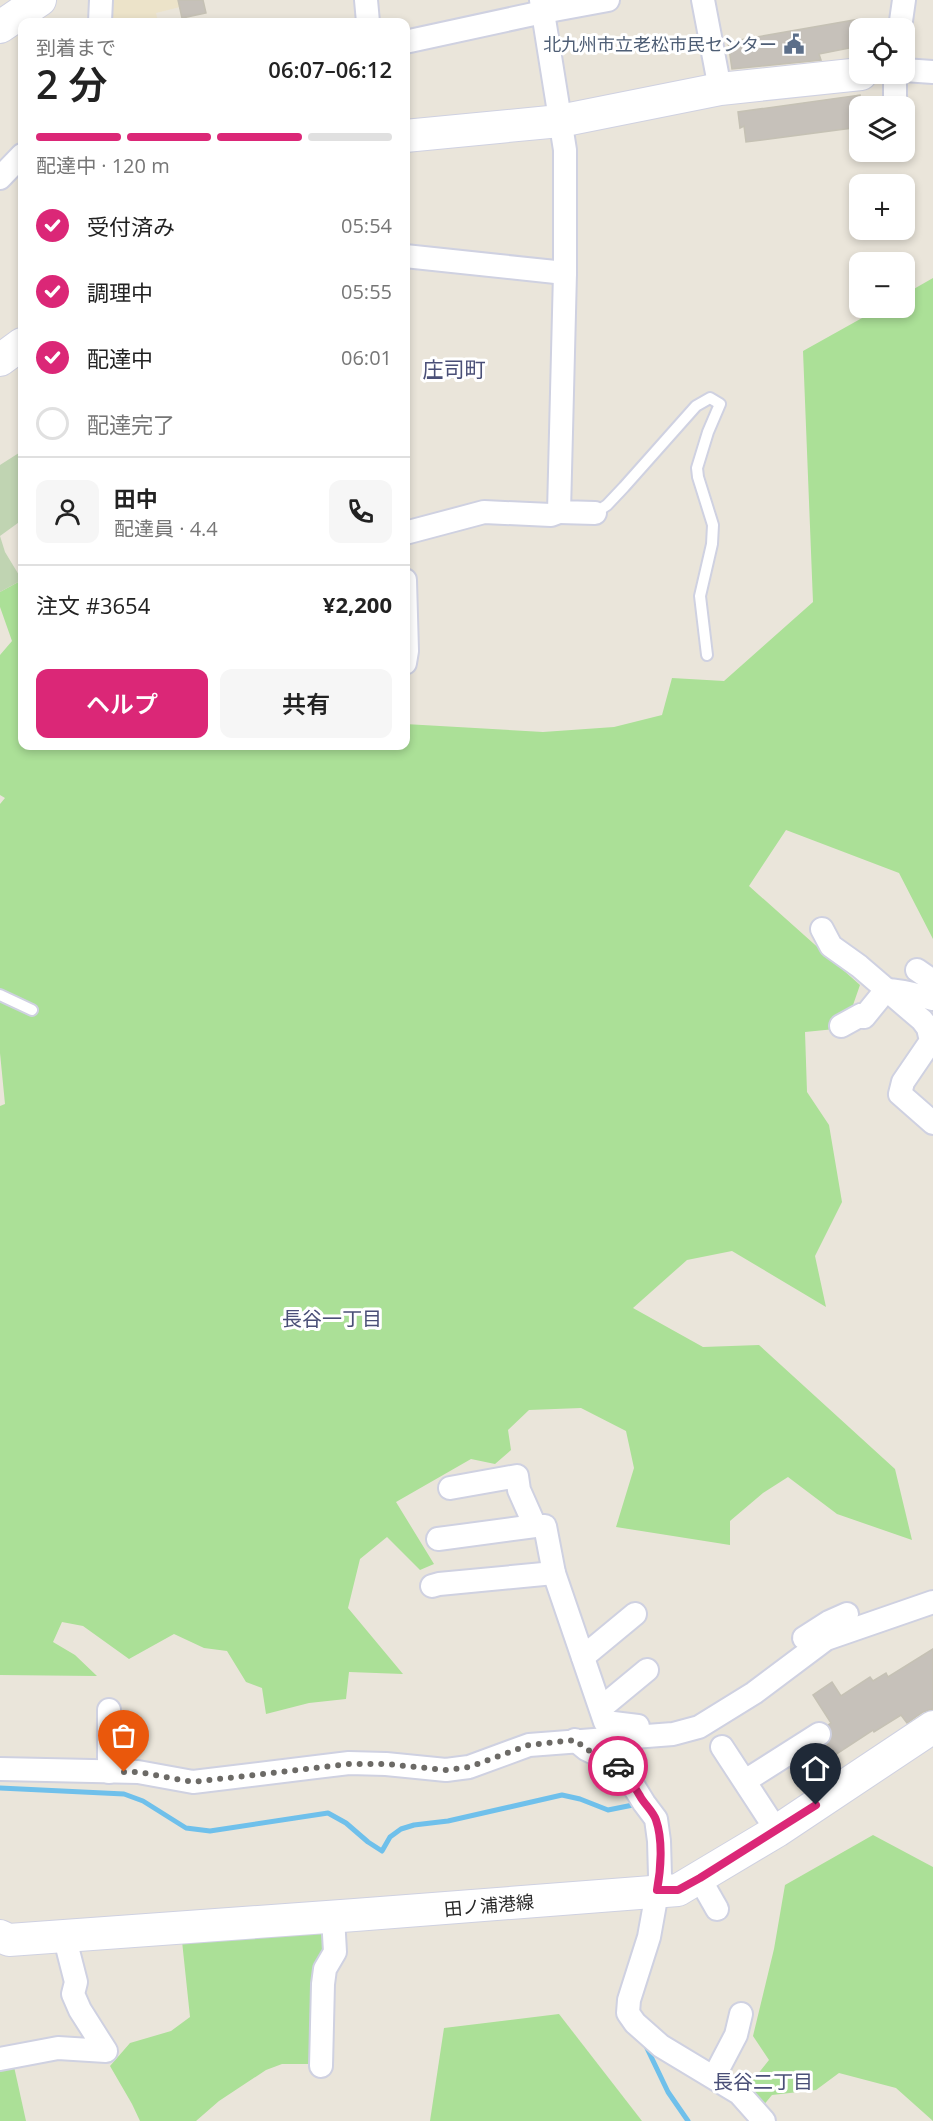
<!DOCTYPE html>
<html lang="ja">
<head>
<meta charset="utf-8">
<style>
	:root { --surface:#fff; --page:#f6f6f6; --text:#222; --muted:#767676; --line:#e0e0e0; --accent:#db2777 }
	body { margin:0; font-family:"Open Sans","Noto Sans JP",sans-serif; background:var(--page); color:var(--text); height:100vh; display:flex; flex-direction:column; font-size:22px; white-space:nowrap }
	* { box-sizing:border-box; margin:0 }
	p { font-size:20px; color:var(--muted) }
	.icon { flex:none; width:33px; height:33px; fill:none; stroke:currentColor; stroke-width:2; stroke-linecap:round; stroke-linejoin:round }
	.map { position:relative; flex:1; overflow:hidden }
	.drawer { position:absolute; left:18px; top:18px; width:392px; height:732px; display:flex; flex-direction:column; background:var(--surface); border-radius:12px; box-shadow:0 3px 9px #0003 }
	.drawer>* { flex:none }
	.tools { position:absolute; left:849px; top:18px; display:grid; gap:12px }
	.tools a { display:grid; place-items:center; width:66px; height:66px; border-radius:12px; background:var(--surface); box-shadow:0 3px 9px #0003; font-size:30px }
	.pin { position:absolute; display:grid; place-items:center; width:51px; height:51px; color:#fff; margin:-62px -26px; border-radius:50% 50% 50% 0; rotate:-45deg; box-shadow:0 0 6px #0007 }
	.pin .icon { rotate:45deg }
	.courier { position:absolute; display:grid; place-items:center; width:60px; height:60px; margin:-30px; border:4px solid #db2777; border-radius:50%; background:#fff; color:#222; box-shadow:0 2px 8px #0007 }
	.summary em { font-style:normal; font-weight:600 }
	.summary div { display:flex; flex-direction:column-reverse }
	.summary { display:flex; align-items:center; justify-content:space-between; height:102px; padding:0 18px }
	h1 { font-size:39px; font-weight:600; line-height:45px }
	.bar { display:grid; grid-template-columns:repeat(4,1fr); gap:9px 6px; align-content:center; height:72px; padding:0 18px }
	.bar i { height:8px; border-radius:4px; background:var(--line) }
	.bar .on { background:var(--accent) }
	.bar p { grid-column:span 4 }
	.line { display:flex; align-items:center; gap:15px; padding:0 18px; border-top:2px solid var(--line) }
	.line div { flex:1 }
	.round { display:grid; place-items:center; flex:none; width:63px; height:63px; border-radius:12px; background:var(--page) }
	ol { padding:0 18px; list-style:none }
	li { display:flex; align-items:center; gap:18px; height:66px }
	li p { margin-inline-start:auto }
	li .icon { padding:6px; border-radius:50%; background:var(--accent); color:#fff; stroke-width:4 }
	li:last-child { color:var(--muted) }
	li i { width:33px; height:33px; border:3px solid var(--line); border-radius:50% }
	.cta { display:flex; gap:12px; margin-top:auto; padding:12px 18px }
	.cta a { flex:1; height:69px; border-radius:12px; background:var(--accent); color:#fff; font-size:24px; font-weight:600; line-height:69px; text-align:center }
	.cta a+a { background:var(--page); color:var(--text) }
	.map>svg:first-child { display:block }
</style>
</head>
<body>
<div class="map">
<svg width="933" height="2121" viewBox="0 0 933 2121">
	<rect width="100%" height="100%" fill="#eae5da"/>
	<polygon fill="#ece3c9" points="113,0 183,0 184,6 156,13 158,22 111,22"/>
	<g fill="#abe097">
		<polygon points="933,278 933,939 899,873 786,830 749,886 860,985 845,1028 805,1032 807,1092 829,1125 842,1202 815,1256 826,1307 732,1251 687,1260 633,1308 703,1347 759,1345 895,1469 912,1540 837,1514 788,1477 763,1493 730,1521 730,1545 616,1527 634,1468 626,1431 581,1408 529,1410 508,1430 511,1450 495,1464 471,1459 396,1502 434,1564 420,1570 387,1537 360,1559 348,1608 403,1674 349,1672 346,1699 309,1703 266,1714 262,1688 246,1682 227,1651 204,1648 174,1634 129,1659 83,1626 62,1622 53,1642 75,1655 97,1676 0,1675 0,1106 5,1104 0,1053 0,804 5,798 0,795 0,655 12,641 0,607 0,592 22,580 22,746 405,746 405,724 543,732 614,727 662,715 672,678 724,681 813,602 803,351 880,308 904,308 905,294"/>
		<polygon points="873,1835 933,1867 933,2121 896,2088 839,2073 816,2090 772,2095 762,2107 745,2090 769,2060 753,2036 774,1949 785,1885"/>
		<polygon points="329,1930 317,2064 282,2064 266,2070 219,2101 196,2121 140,2121 132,2104 110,2066 130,2043 171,2031 190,2017 182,1941"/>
		<polygon points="559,2014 642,2121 430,2121 444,2028"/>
		<polygon points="13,2062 26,2121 0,2121 0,2066"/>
	</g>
	<polygon fill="#c0d4b2" points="22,451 22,520 0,536 5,552 22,580 0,592 0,465"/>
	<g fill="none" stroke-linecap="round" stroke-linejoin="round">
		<g stroke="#6fc0eb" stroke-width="5">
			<polyline points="0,1788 124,1794 143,1801 186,1828 210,1831 328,1813 346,1823 368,1842 382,1851 390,1837 401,1829 414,1825 448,1821 562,1795 580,1799 608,1810 638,1804"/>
			<polyline points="645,2044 668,2092 688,2121"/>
		</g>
	</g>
	<g fill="#c6c1ba" stroke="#c5c1b4" stroke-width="1.5">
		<polygon points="178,0 203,0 206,13 182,18"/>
		<polygon points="860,19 860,46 819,54 821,60 732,69 728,42"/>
		<polygon points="860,95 860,127 746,142 744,126 740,128 738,112"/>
		<polygon points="933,1649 933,1709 923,1712 907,1723 901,1715 874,1732 873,1730 806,1774 799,1763 827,1745 832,1734 828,1725 831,1723 813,1695 832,1682 841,1696 870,1677 873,1681 886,1673 888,1677"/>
	</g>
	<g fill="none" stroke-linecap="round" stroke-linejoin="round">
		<g stroke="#cfd1e1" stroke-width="14">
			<g id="lane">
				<polyline points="595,513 607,505 624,487 696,406 710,398 720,404 708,432 697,468 698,477 713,525 712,544 700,596 707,655"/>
				<polyline points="0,995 32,1010"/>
			</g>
		</g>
		<g stroke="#cfd1e1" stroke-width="26">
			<g id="street">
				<polyline points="366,0 368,22"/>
				<polyline points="541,0 565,150 565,273 559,512 595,513"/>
				<polyline points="703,0 720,89"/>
				<polyline points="100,22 101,0"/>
				<polyline points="900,28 904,0"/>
				<polyline points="405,42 543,12 608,0"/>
				<polyline points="904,70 933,72"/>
				<polyline points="895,106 895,74"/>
				<polyline points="0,178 22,155"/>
				<polyline points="405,256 565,273"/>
				<polyline points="405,533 484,512 551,515 559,512"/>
				<polyline points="405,580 407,651 405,663"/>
				<polyline points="822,929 831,946 859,966 922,1020 928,1028 931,1041 903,1082 900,1094 933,1123"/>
				<polyline points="917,970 933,981"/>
				<path d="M841,1026L861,1015L864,1017L886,990C901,990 918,995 933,999"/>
				<polyline points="450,1488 517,1476 519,1490 535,1526 545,1526 554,1573 605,1722 638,1726"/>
				<polyline points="438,1539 535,1526"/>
				<polyline points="432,1586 439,1584 554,1573"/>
				<polyline points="804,1638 829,1622 847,1614"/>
				<polyline points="583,1657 635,1614"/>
				<polyline points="601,1708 647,1670"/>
				<polyline points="109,1710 109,1772"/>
				<polyline points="575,1740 586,1749 613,1762 625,1772 644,1803 656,1819 659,1841 660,1876 649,1937 629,2000 628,2013 635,2023 661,2046 739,2093 764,2121"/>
				<polyline points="722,1747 777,1831"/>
				<polyline points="0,1769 138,1772 193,1782 349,1763 386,1764 446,1770 469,1767 529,1745 673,1734 699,1727 754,1693 826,1639 933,1602"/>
				<polyline points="745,1781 819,1734"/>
				<polyline points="705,1888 717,1909"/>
				<polyline points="0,2059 58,2048 106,2051 80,2010 73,1994 76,1982 64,1935"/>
				<polyline points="321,2066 323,1984 325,1969 335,1952 333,1917"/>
				<polyline points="714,2077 736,2035 741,2014"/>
			</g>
		</g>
		<g stroke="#cfd1e1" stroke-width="34">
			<g id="secondary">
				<polyline points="0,27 40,0"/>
				<polyline points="405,136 560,121 720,89 861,74"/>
				<polyline points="0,360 22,344"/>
				<polyline points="0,1936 9,1940 355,1915 678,1890 777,1831 933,1727"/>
			</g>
		</g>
		<use href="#lane" stroke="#fff" stroke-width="10"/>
		<use href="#street" stroke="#fff" stroke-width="22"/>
		<use href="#secondary" stroke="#fff" stroke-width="32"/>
	</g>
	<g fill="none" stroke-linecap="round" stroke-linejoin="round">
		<polyline stroke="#6c6a66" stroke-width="6" stroke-dasharray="0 10.8" points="124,1772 138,1772 193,1782 349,1764 386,1764 446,1770 469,1767 529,1745 575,1740 586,1749 618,1766"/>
		<path stroke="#db2777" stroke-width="8" d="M618,1766C628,1774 633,1785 640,1796C644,1804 653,1811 656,1820C663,1840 661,1869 657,1890H678L700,1878L816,1805"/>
	</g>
	<defs>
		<g id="civic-bare" transform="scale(1.62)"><path d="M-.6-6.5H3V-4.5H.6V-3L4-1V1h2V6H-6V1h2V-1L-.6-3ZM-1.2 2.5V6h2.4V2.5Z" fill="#5c6f8a" stroke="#fff" stroke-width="2.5" paint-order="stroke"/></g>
	</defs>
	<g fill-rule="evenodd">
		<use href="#civic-bare" x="794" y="44"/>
	</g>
	<g text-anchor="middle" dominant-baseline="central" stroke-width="6" stroke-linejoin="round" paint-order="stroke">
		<g font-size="18" fill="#4e5e75" stroke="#fff" text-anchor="end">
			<text x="777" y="44">北九州市立老松市民センター</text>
		</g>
		<g font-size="18" fill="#282828" stroke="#fff">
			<text transform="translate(489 1905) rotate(-5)">田ノ浦港線</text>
		</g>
		<g font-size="20" fill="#4a4f77" stroke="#fff">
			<text x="332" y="1318">長谷一丁目</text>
			<text x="763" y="2081">長谷二丁目</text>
		</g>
		<g font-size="21" fill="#4a4f77" stroke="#fff">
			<text x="454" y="369">庄司町</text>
		</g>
	</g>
</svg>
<div class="tools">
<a><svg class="icon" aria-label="locate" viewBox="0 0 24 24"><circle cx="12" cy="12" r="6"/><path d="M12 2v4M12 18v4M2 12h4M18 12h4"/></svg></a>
<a><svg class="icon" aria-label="layers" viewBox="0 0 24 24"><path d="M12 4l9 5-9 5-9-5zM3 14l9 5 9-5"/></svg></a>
<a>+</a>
<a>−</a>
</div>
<div class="pin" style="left:124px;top:1772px;background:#ea580c"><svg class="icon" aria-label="bag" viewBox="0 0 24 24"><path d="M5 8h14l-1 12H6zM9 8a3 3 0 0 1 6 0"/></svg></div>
<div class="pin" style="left:816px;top:1805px;background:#1f2937"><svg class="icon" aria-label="home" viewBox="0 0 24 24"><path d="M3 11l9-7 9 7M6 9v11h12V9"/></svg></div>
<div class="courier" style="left:618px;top:1766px"><svg class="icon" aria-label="car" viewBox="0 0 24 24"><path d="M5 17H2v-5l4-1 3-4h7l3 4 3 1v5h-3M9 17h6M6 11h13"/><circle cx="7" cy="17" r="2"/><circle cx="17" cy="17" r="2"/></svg></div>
<section class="drawer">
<div class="summary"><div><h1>2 分</h1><p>到着まで</p></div><em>06:07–06:12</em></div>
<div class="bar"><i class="on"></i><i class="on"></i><i class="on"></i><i></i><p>配達中 · 120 m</p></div>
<ol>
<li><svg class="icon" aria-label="check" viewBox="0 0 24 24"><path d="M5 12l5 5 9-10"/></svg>受付済み<p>05:54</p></li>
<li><svg class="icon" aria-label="check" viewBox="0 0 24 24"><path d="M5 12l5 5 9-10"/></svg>調理中<p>05:55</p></li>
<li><svg class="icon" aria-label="check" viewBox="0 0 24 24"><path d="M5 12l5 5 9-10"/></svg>配達中<p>06:01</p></li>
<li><i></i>配達完了</li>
</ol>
<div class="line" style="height:108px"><a class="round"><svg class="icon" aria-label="person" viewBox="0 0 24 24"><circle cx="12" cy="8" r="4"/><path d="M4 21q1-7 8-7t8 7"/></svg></a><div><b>田中</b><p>配達員 · 4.4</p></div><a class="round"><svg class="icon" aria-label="phone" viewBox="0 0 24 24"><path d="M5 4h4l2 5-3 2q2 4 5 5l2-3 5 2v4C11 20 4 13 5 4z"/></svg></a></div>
<div class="line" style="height:78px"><div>注文 #3654</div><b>¥2,200</b></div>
<div class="cta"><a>ヘルプ</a><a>共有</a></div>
</section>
</div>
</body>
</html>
